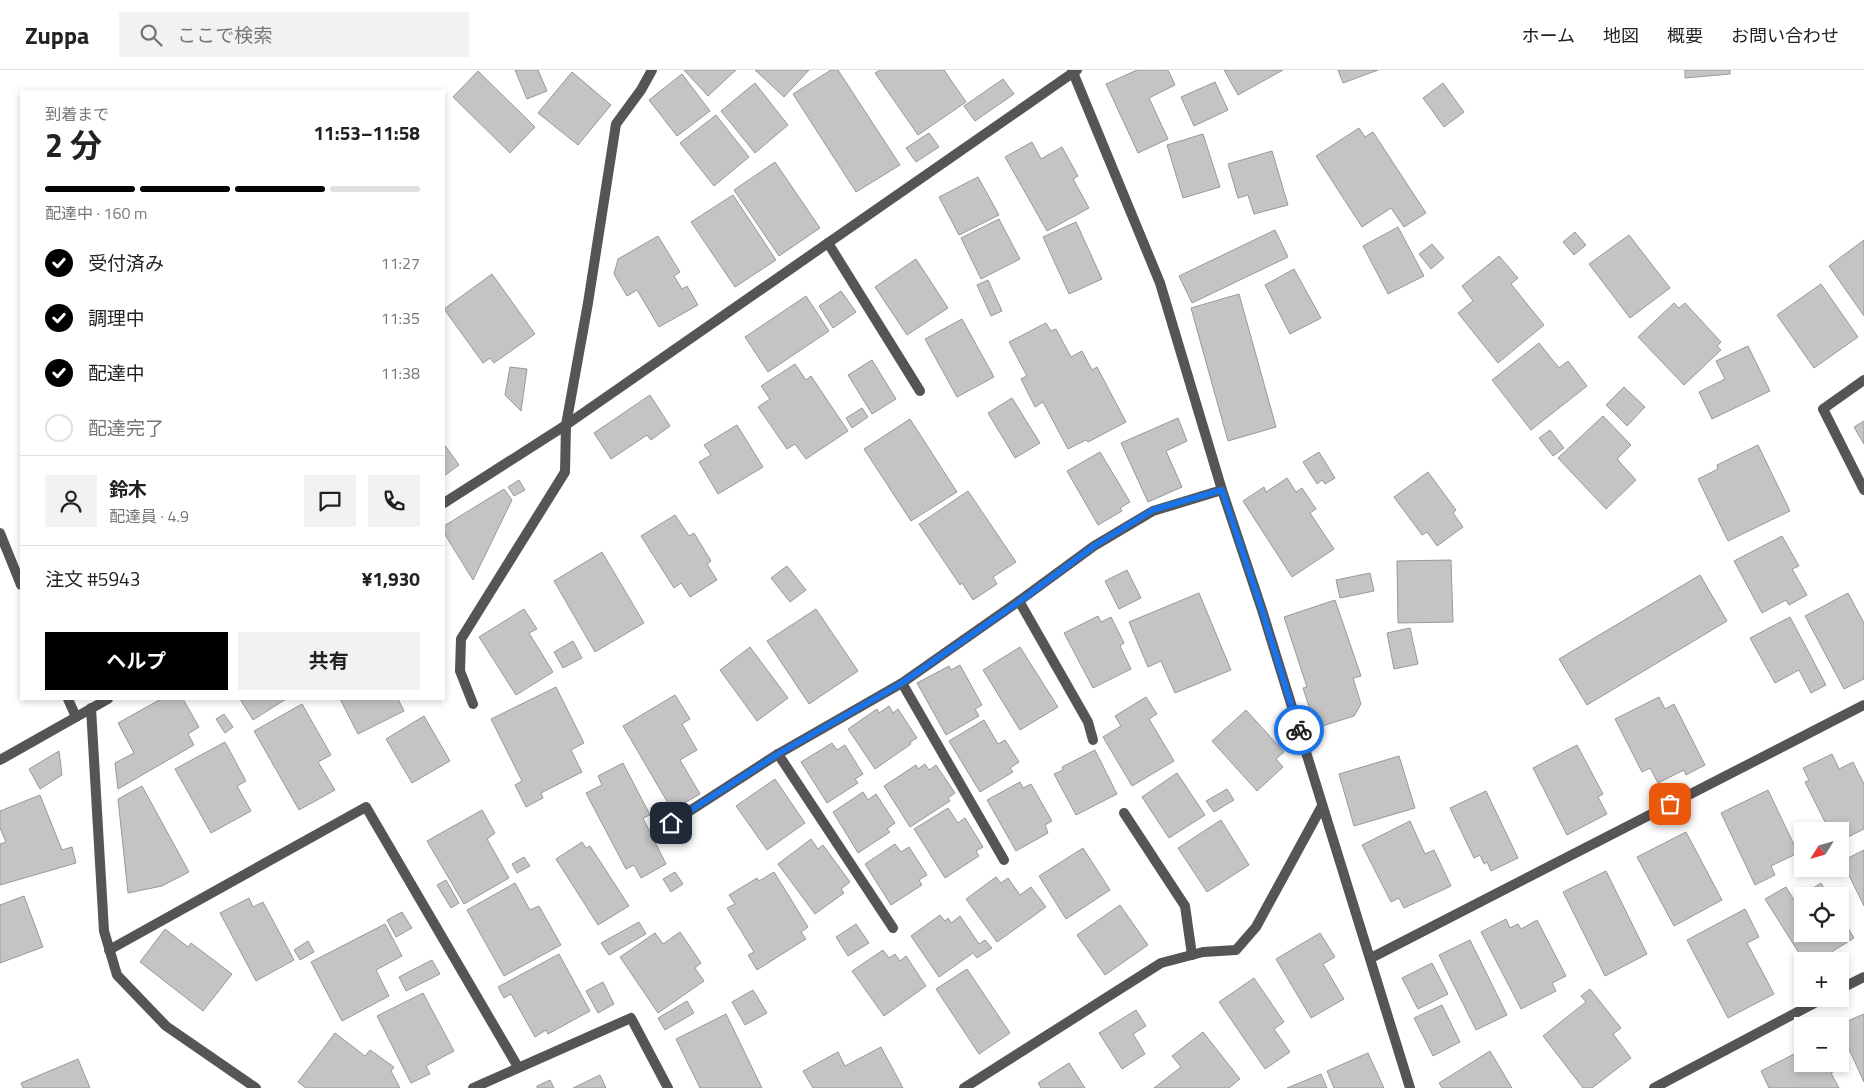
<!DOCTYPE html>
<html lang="ja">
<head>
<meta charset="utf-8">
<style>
	:root { --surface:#fff; --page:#f2f2f2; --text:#222; --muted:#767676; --line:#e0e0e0; --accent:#000 }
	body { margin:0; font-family:"Titillium Web","Noto Sans JP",sans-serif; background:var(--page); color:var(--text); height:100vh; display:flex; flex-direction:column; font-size:19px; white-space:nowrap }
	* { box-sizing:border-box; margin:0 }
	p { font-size:16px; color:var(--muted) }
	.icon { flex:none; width:28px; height:28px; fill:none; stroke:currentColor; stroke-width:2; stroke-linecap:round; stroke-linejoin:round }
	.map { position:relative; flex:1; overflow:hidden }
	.side { position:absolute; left:20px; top:20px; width:425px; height:610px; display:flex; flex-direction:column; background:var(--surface); border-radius:0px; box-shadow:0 2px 8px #0003 }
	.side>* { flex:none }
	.needle { width:32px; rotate:233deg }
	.tools { position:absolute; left:1794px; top:752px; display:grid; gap:10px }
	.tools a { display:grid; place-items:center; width:55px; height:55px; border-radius:0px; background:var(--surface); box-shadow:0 2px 8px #0003; font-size:25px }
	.pin { position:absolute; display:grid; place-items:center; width:42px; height:42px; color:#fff; margin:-21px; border-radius:10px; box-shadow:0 2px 8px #0006 }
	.courier { position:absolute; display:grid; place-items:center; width:50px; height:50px; margin:-25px; border:4px solid #1a73e8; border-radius:50%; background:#fff; color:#222; box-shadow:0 1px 6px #0007 }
	.summary em { font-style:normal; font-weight:700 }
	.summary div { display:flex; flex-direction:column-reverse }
	.summary { display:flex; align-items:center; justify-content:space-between; height:85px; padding:0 25px }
	h1 { font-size:32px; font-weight:700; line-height:38px }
	.bar { display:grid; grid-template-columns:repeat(4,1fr); gap:8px 5px; align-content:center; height:60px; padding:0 25px }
	.bar i { height:6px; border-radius:4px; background:var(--line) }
	.bar .selected { background:var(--accent) }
	.bar p { grid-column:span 4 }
	.line { display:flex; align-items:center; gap:12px; padding:0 25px; border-top:1px solid var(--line) }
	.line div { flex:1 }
	.round { display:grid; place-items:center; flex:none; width:52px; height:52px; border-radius:0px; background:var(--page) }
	ol { padding:0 25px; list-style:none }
	li { display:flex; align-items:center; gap:15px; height:55px }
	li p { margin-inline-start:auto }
	li .icon { padding:5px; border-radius:50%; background:var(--accent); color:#fff; stroke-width:4 }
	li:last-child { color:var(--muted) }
	li i { width:28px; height:28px; border:2px solid var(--line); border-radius:50% }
	.button { display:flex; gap:10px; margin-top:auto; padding:10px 25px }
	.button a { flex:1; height:58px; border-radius:0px; background:var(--accent); color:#fff; font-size:20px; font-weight:700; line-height:58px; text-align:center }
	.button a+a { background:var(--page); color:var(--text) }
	header { display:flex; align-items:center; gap:30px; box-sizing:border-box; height:70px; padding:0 25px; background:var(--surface); border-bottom:1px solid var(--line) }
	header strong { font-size:24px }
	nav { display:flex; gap:28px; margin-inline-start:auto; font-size:18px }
	.search { width:350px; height:45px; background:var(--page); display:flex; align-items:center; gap:12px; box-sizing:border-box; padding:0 18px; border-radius:0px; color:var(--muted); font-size:19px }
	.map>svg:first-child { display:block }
</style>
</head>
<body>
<header>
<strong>Zuppa</strong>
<div class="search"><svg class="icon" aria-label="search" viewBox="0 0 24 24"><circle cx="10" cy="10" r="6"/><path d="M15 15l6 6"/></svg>ここで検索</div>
<nav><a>ホーム</a><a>地図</a><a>概要</a><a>お問い合わせ</a></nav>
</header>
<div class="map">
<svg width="1864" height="1018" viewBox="0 0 1864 1018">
	<rect width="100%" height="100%" fill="#fff"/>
	<g fill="#c4c4c4" stroke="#999">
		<polygon points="515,0 538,0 547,21 527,29"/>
		<polygon points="684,0 736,0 708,26"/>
		<polygon points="755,0 809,0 784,27"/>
		<polygon points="831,0 838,0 900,95 856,122 793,24"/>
		<polygon points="880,0 944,0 966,32 918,65 875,3"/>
		<polygon points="1137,0 1168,0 1175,15 1149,28 1168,69 1138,83 1106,14"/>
		<polygon points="1224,0 1283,0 1238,25"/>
		<polygon points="1338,0 1378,0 1343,13"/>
		<polygon points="1685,0 1730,0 1730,4 1685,8"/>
		<polygon points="478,1 535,57 510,83 453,27"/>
		<polygon points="572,2 611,35 578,75 538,43"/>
		<polygon points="682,4 710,41 677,66 649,30"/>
		<polygon points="1003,9 1014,24 975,51 964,36"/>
		<polygon points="1215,12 1228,40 1194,56 1181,27"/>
		<polygon points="755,13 788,55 755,83 721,41"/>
		<polygon points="1443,13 1464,42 1444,57 1423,28"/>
		<polygon points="716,45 749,87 714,116 680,73"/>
		<polygon points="1359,58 1365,67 1373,62 1426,143 1404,157 1391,138 1362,157 1316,86"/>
		<polygon points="929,63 939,77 916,92 906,78"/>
		<polygon points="1203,64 1220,117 1183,128 1167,75"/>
		<polygon points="1032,72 1041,89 1062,77 1078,106 1073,109 1089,138 1047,161 1005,87"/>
		<polygon points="1272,81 1288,135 1254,144 1248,125 1238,128 1228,94"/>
		<polygon points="775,92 820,158 779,186 734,120"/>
		<polygon points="978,107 999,145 959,165 939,127"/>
		<polygon points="733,125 776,190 735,217 691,152"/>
		<polygon points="999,149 1020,189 981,209 961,168"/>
		<polygon points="1076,152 1102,209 1069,224 1043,167"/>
		<polygon points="1398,157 1424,206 1388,224 1363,176"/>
		<polygon points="1275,160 1288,187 1192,233 1179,206"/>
		<polygon points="1575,162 1586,175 1574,185 1563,172"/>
		<polygon points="1629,165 1670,218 1630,248 1589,194"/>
		<polygon points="658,166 680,202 674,206 682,219 687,216 698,235 659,257 637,220 627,226 614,204 618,189"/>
		<polygon points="1864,170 1864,246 1829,196"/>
		<polygon points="1432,174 1444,188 1431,199 1419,184"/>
		<polygon points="1499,186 1518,208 1511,214 1544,255 1498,293 1458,243 1473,231 1462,216"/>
		<polygon points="916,189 948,238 907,265 875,217"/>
		<polygon points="1294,199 1321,248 1290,264 1265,215"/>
		<polygon points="492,204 535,264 494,293 490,288 483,293 444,239"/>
		<polygon points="988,210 1002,241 991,246 977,215"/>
		<polygon points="1821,214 1858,267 1814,298 1777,245"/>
		<polygon points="841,221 856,242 833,258 819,236"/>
		<polygon points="1239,224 1276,357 1228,371 1191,238"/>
		<polygon points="806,226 829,261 768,302 745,267"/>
		<polygon points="1674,233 1679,238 1685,233 1721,272 1717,276 1721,280 1684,315 1638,267"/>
		<polygon points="962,249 994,307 957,327 925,269"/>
		<polygon points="1046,253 1051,261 1056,259 1071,287 1082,281 1092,300 1097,297 1126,352 1088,372 1086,370 1068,379 1043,332 1035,337 1021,309 1027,306 1009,272"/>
		<polygon points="1539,273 1559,298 1568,291 1587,316 1531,360 1492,310"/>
		<polygon points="1748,276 1770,321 1712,349 1699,322 1725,309 1716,291"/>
		<polygon points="872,290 896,329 872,344 848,305"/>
		<polygon points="795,294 806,310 811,306 848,361 806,389 795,374 787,379 758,337 770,329 761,316"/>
		<polygon points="510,297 527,299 521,341 505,325"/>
		<polygon points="1624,317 1645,337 1627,356 1606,335"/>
		<polygon points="650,325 670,356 651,370 647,365 611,389 594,363"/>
		<polygon points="1012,328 1040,373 1015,388 988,343"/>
		<polygon points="862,338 868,347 852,358 846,348"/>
		<polygon points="1603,346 1631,375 1617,389 1636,410 1606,439 1558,388"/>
		<polygon points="1178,348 1187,371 1166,381 1182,417 1148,432 1121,373"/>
		<polygon points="910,349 957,422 911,451 864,379"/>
		<polygon points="1864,351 1864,374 1854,357"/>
		<polygon points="737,355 763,397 718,424 699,392 711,385 704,375"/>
		<polygon points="1550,360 1564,378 1553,386 1539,368"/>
		<polygon points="444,374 459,395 444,406"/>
		<polygon points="1758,375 1790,441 1728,471 1698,409 1718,399 1717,395"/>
		<polygon points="1100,382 1130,432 1120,438 1122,441 1098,455 1067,401"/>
		<polygon points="1319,382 1335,408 1325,414 1322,410 1317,414 1303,392"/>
		<polygon points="1428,402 1456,440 1453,443 1463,457 1437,476 1427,462 1422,465 1394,427"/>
		<polygon points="1287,408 1296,422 1302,418 1316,439 1310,443 1334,479 1292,507 1243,431 1264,417 1266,422"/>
		<polygon points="519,410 525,420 514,426 508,417"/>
		<polygon points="504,419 512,430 473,510 444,463 444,456"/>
		<polygon points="968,421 1016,492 993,507 997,514 973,530 962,513 960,515 919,454"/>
		<polygon points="675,445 689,466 694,463 711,491 707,494 717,510 690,527 681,513 674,518 641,466"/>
		<polygon points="1782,466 1799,496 1792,499 1807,525 1789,535 1786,530 1762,543 1734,491"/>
		<polygon points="602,482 644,553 595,582 554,511"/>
		<polygon points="1451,490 1453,552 1398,553 1397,491"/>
		<polygon points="787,496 806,520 790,532 771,508"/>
		<polygon points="1127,500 1141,528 1119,539 1105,511"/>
		<polygon points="1370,503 1374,521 1340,528 1336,510"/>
		<polygon points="1700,505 1727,551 1587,635 1559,589"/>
		<polygon points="1199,523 1231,600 1175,623 1161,591 1148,597 1129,552"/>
		<polygon points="1848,523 1864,553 1864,609 1844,619 1805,546"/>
		<polygon points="1335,530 1361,606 1353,608 1361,634 1354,646 1316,658 1303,618 1307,617 1284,547"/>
		<polygon points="524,539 537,559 529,563 553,602 516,625 479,567"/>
		<polygon points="816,539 858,601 809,634 767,571"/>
		<polygon points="1098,546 1101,552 1111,547 1124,573 1120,576 1131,599 1093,618 1064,563"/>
		<polygon points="1790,547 1826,615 1811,623 1799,600 1775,613 1750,568"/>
		<polygon points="1410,558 1418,594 1394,599 1387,563"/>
		<polygon points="573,571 582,588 563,598 554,582"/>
		<polygon points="750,577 788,628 757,651 720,600"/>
		<polygon points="1020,577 1058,637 1020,660 983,600"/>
		<polygon points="960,595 982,635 975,639 979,646 946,665 917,613 949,596 951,600"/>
		<polygon points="556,617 584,673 571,680 582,702 541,723 543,728 526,737 515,715 522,711 491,649"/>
		<polygon points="675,625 690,649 682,654 697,680 680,690 700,724 672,740 623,656"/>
		<polygon points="1146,627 1157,644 1149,649 1174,691 1132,716 1103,667 1121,656 1115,646"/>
		<polygon points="1659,627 1665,639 1674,634 1705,695 1686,705 1684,700 1658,713 1650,698 1642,702 1615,649"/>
		<polygon points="161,629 183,629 199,657 188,664 194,675 118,719 115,693 134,683 118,653"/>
		<polygon points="240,629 286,629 253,650"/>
		<polygon points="340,629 398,629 404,641 358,664"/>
		<polygon points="302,634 331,685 318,692 335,720 299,740 254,661"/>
		<polygon points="889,636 893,643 898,639 917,668 910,672 911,674 875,699 848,659 877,639 879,643"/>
		<polygon points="1246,640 1284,682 1276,689 1283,697 1257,721 1212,671"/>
		<polygon points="224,644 233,657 225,663 216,649"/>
		<polygon points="424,646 450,691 412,713 386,669"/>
		<polygon points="984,650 998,674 1005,670 1019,692 1010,698 1013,702 980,722 949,671"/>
		<polygon points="225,672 246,711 237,716 251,741 211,763 175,699"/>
		<polygon points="832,673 837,680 845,675 863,704 855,709 858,713 827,733 801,692"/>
		<polygon points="1577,675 1603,724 1598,727 1607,744 1567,765 1533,698"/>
		<polygon points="1095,680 1117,724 1076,745 1054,704 1063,700 1062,697"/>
		<polygon points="59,681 62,705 40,719 29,699"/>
		<polygon points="1832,684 1839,699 1853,692 1864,714 1864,759 1840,771 1840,761 1834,761 1831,754 1827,756 1805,712 1809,710 1803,698"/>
		<polygon points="1399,686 1415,738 1354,756 1339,704"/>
		<polygon points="623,693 650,745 643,748 666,794 641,808 634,795 626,799 586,723 602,715 598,706"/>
		<polygon points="925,694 929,700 936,695 955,723 948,728 950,731 910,757 884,716 916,695 918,699"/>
		<polygon points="1177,703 1205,745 1169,768 1142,727"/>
		<polygon points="775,709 805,753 767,780 736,736"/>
		<polygon points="1020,712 1023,718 1031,714 1052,751 1045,755 1048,763 1016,781 987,730"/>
		<polygon points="142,716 189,802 162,816 128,823 118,729"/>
		<polygon points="1227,719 1234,730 1214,742 1206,731"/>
		<polygon points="1768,720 1798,783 1771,796 1775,805 1755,815 1721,743"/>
		<polygon points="1486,721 1518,788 1491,801 1487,792 1484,794 1480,785 1474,788 1450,738"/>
		<polygon points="863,722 868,730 876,724 895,753 887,759 890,762 858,783 833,742"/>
		<polygon points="40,725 62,780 72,777 76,793 0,815 0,774 6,772 0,758 0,741"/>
		<polygon points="948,738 958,753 965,748 983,777 976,781 979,786 945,808 914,759"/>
		<polygon points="482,740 495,763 487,769 509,808 464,834 427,771"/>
		<polygon points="1221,750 1249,795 1207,822 1178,778"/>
		<polygon points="1410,751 1425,784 1434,780 1451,816 1404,838 1399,828 1391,832 1362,775"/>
		<polygon points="1686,762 1722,830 1674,856 1637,787"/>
		<polygon points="811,769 818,779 823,775 850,812 841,819 844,823 815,844 778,794"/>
		<polygon points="582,772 586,778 590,776 629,836 598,855 556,789"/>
		<polygon points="895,774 901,782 909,777 927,805 919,810 922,815 891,835 865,794"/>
		<polygon points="1083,778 1110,820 1066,849 1039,806"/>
		<polygon points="1864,780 1864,836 1842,791"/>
		<polygon points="524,787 530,796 517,803 512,794"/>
		<polygon points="1606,801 1647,884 1605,906 1563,822"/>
		<polygon points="675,802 683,814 671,822 663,809"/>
		<polygon points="774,802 808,857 801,862 806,869 757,900 748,885 754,882 727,838 735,834 729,825 757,808 759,811"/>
		<polygon points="996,807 1001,813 1008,808 1020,825 1031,817 1046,837 997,872 966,829"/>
		<polygon points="446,810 459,833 451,838 437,815"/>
		<polygon points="515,813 530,840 539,836 561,875 504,906 467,840"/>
		<polygon points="1821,813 1829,826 1802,826 1802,864 1840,864 1840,845 1854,868 1817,891 1804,891 1765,829 1786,817 1794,830"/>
		<polygon points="24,826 43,877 0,893 0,835"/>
		<polygon points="249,828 253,837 263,832 294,890 256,911 220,843"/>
		<polygon points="1120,835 1148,875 1105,905 1077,865"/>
		<polygon points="1745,839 1759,867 1747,873 1774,924 1728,948 1687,870"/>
		<polygon points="402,842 412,858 396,867 387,850"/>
		<polygon points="940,845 945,851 948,848 951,853 960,846 979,874 985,870 992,878 977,888 973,883 939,907 911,866"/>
		<polygon points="1506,849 1510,858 1518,854 1521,859 1537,850 1566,906 1552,913 1556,921 1521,939 1481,862"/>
		<polygon points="639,852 646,864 609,885 601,873"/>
		<polygon points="385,854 402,886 376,900 389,926 342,951 311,892"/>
		<polygon points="856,854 869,873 848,886 836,867"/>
		<polygon points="165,859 188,877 191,873 232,904 203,941 140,892"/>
		<polygon points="680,862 701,893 695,898 704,911 658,943 620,887 655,863 663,874"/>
		<polygon points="1320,863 1335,887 1323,894 1344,929 1311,948 1276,889"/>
		<polygon points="1470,870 1507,945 1476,960 1439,885"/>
		<polygon points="308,871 314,882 300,890 294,880"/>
		<polygon points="883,880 889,888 895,884 900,891 906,886 926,916 884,946 852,901"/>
		<polygon points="559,884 590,941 548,964 546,960 535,967 511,924 504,928 498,917"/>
		<polygon points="432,890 440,904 406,921 399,907"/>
		<polygon points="1432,893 1448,924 1418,939 1402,908"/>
		<polygon points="967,899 1010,963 979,984 936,919"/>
		<polygon points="1254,908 1284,952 1274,959 1290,982 1265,999 1219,932"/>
		<polygon points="603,912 614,934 598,943 586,921"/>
		<polygon points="1590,919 1621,958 1613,964 1631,988 1592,1018 1583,1018 1543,966 1586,932 1581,926"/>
		<polygon points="753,920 767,943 745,955 732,932"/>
		<polygon points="423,923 454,981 426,996 430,1004 411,1013 377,946"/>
		<polygon points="687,931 694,943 665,960 658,948"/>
		<polygon points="1442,935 1460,972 1433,986 1414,948"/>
		<polygon points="1136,940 1146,956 1133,964 1145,984 1122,999 1099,963"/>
		<polygon points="726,944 762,1018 700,1018 676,969"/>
		<polygon points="1864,944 1864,1012 1838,955"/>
		<polygon points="1203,962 1240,1009 1229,1018 1154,1018 1181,997 1172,986"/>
		<polygon points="335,963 365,986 370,980 394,997 391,1001 400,1018 306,1018 298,1012"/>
		<polygon points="881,977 903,1018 813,1018 803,1001 838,982 845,996"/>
		<polygon points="1802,980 1802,994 1838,994 1840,998 1831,1003 1839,1018 1769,1018 1761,1001"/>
		<polygon points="1490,981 1512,1018 1442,1018 1439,1013"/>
		<polygon points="1368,983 1384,1018 1334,1018 1327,1001"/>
		<polygon points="78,989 90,1018 23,1018 21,1013"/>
		<polygon points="1069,993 1085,1018 1041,1018 1038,1013"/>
		<polygon points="1321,1004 1327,1018 1287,1018"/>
		<polygon points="600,1005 606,1018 573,1018"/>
		<polygon points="550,1010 554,1018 537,1018 537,1016"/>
	</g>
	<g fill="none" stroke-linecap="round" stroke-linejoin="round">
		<g stroke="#555" stroke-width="10">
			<polyline points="1072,0 1160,213 1222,420 1262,540 1410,1018"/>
			<polyline points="828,173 920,321"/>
			<polyline points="1864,310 1823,339 1864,420"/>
			<polyline points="444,433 566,355 1077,0"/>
			<polyline points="0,463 21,515"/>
			<polyline points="1019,531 1088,652 1093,670"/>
			<polyline points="902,613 1004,790"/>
			<polyline points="68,629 76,647"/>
			<polyline points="473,634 460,601 461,569 565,402 566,355 588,233 616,54 641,20 652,0"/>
			<polyline points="91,638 104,861 117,905 166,956 256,1018"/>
			<polyline points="778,684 893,858"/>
			<polyline points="0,690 108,629"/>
			<polyline points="1124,743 1185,836 1192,885"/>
			<polyline points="671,753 778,684 902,613 1019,531 1094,476 1153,441 1222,420"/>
			<polyline points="109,880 366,737 518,997"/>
			<polyline points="1371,888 1864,635"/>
			<polyline points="1840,919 1864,907"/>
			<polyline points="473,1018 631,948 668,1018"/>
			<polyline points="964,1018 1161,893 1203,882 1236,880 1256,857 1322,736"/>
			<polyline points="1654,1018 1822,929"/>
		</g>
	</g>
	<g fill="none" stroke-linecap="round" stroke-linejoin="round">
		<polyline stroke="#595959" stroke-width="5" stroke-dasharray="0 9" points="1299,660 1371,888 1670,734"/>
		<polyline stroke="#1a73e8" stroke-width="6" points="671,753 778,684 902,613 1020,531 1094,476 1153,440 1222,420 1262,540 1299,660"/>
	</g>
</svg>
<div class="tools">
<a><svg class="needle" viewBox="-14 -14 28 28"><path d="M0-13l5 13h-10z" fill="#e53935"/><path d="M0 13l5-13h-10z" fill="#767676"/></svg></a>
<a><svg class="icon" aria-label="locate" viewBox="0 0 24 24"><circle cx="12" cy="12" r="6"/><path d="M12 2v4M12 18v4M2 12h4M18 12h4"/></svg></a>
<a>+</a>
<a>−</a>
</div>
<div class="pin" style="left:1670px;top:734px;background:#ea580c"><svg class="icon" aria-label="bag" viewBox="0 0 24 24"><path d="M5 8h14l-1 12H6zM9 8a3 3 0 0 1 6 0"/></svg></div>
<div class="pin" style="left:671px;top:753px;background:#1f2937"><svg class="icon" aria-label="home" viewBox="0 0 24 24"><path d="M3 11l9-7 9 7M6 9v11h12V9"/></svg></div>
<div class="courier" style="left:1299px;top:660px"><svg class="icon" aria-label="bike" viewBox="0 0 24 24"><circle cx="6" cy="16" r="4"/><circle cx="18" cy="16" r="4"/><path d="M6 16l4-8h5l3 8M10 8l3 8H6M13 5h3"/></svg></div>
<section class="side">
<div class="summary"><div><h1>2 分</h1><p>到着まで</p></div><em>11:53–11:58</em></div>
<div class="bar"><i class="selected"></i><i class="selected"></i><i class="selected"></i><i></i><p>配達中 · 160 m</p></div>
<ol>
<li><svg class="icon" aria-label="check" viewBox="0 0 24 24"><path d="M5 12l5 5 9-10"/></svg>受付済み<p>11:27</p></li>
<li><svg class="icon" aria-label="check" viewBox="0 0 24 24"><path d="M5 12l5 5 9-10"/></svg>調理中<p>11:35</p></li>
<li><svg class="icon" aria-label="check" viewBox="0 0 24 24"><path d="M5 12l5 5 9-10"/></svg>配達中<p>11:38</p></li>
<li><i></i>配達完了</li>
</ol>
<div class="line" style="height:90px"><a class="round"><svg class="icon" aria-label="person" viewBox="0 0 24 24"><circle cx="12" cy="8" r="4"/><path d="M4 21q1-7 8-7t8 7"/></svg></a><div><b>鈴木</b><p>配達員 · 4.9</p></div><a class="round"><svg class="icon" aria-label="chat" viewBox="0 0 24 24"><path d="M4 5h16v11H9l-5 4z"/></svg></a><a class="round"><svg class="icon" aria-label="phone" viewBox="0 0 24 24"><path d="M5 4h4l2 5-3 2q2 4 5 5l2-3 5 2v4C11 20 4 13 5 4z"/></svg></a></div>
<div class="line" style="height:65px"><div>注文 #5943</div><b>¥1,930</b></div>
<div class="button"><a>ヘルプ</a><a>共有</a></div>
</section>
</div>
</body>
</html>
